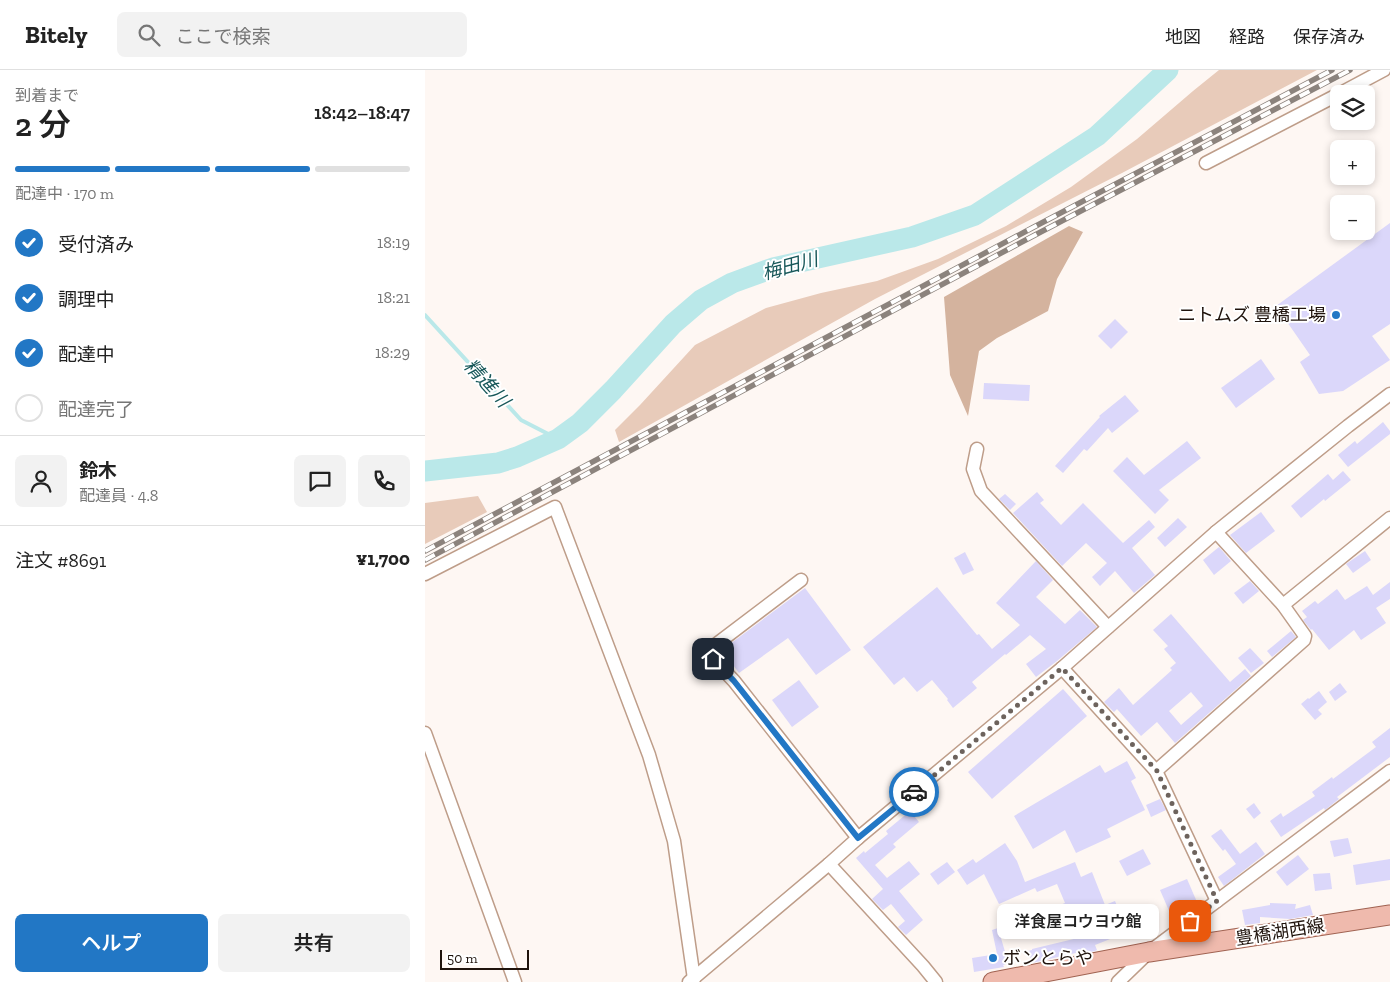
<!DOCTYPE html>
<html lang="ja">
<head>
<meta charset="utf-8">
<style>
	:root { --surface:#fff; --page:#f2f2f2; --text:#222; --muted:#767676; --line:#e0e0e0; --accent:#2277c5 }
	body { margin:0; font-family:"Zilla Slab","Noto Sans JP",serif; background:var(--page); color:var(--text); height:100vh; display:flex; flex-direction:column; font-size:19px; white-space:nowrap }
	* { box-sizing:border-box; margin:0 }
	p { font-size:16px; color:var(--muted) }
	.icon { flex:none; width:28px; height:28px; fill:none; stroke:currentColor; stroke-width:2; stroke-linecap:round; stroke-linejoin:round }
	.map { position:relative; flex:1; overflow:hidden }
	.details { display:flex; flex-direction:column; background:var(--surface); width:425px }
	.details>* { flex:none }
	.buttons { position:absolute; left:905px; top:15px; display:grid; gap:10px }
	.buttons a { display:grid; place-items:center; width:45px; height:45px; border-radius:8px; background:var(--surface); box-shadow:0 2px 8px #0003; font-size:25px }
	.scale { position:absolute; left:15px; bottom:12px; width:89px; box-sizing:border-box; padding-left:5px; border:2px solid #1f130c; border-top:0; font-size:14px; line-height:18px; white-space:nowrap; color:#1f130c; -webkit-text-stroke:4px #fff; paint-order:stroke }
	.pin { position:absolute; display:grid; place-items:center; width:42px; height:42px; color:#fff; margin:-21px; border-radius:10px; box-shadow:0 2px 8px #0006 }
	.courier { position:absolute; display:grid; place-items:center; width:50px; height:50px; margin:-25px; border:4px solid #2277c5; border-radius:50%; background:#fff; color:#222; box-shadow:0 1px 6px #0007 }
	.bubble { position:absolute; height:35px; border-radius:8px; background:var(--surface); box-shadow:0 2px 8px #0003; font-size:16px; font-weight:600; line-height:35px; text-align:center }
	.headline em { font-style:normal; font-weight:600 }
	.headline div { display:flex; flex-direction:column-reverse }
	.headline { display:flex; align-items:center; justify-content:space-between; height:85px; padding:0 15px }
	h1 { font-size:32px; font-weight:600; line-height:38px }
	.bar { display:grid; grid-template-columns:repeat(4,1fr); gap:8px 5px; align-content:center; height:60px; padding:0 15px }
	.bar i { height:6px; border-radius:4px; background:var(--line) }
	.bar .selected { background:var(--accent) }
	.bar p { grid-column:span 4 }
	.line { display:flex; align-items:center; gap:12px; padding:0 15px; border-top:1px solid var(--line) }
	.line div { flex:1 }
	.round { display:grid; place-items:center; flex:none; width:52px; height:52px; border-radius:8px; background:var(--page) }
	ol { padding:0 15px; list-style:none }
	li { display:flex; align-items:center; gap:15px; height:55px }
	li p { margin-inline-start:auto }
	li .icon { padding:5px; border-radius:50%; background:var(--accent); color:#fff; stroke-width:4 }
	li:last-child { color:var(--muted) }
	li i { width:28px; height:28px; border:2px solid var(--line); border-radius:50% }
	.primary-button { display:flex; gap:10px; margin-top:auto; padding:10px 15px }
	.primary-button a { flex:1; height:58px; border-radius:8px; background:var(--accent); color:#fff; font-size:20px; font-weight:600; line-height:58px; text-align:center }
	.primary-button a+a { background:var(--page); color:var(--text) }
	header { display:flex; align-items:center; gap:30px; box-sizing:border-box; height:70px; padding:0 25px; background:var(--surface); border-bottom:1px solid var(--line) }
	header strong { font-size:24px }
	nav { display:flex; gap:28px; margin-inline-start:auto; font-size:18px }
	.search { width:350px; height:45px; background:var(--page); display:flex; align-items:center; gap:12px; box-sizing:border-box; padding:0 18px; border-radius:8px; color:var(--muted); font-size:19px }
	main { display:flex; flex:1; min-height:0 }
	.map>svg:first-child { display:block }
</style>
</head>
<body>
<header>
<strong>Bitely</strong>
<div class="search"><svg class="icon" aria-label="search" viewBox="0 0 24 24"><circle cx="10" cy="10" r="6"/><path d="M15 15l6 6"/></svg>ここで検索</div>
<nav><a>地図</a><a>経路</a><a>保存済み</a></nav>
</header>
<main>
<section class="details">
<div class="headline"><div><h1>2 分</h1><p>到着まで</p></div><em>18:42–18:47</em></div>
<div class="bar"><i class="selected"></i><i class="selected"></i><i class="selected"></i><i></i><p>配達中 · 170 m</p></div>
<ol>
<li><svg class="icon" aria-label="check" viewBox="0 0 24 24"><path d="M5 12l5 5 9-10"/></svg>受付済み<p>18:19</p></li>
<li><svg class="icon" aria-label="check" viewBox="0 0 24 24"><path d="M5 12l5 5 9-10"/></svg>調理中<p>18:21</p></li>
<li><svg class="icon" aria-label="check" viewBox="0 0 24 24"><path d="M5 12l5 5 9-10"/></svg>配達中<p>18:29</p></li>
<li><i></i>配達完了</li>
</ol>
<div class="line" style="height:90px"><a class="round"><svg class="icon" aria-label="person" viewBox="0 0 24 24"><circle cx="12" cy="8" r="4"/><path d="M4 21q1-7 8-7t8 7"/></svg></a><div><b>鈴木</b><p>配達員 · 4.8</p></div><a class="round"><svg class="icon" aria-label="chat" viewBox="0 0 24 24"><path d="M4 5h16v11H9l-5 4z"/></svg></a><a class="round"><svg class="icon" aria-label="phone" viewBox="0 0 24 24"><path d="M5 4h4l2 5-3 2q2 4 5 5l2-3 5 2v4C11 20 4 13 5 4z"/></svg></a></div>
<div class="line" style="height:65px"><div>注文 #8691</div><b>¥1,700</b></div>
<div class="primary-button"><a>ヘルプ</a><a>共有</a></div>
</section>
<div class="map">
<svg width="965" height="912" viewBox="0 0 965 912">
	<rect width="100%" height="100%" fill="#fef7f3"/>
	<g fill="#e8cbba">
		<polygon points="794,0 892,0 697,103 450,229 194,372 190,360 215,335 270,275 341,238 396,223 452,211 513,189 581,156 646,117 712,69 768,21"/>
		<polygon points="53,426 62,442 0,474 0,433"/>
	</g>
	<polygon fill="#d4b39e" points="644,156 658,162 632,209 623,241 572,268 554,281 543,346 525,305 519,227"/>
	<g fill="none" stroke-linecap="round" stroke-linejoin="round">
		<polyline stroke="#bae8e9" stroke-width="4" points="0,245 96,350 133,369"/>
		<polyline stroke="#bae8e9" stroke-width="21" points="0,401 73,393 92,387 133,369 155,353 188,320 248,254 276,230 307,213 348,198 487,167 550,145 672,66 743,0"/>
	</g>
	<g fill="#dbd7fa" fill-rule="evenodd">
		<polygon points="965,153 965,254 947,266 965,290 918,321 894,324 875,292 885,285 851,236"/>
		<polygon points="690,249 703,262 686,279 673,266"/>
		<polygon points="836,289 850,309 811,338 796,318"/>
		<polygon points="559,313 605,315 604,331 558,329"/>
		<polygon points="700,325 714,341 687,363 683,358 662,381 659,379 638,403 630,396 675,347 674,346"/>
		<polygon points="958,352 965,361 965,364 923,397 913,385 930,371 932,374"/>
		<polygon points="762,371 776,388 734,420 744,430 730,444 688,401 702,387 719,405"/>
		<polygon points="918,401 926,410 900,431 899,429 876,448 866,436 903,404 908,410"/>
		<polygon points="612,422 619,430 615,433 636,455 658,433 698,473 724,450 730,457 707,478 730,505 709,523 690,501 675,516 667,507 682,493 661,473 637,496 588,443"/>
		<polygon points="580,424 591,434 585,440 574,429"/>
		<polygon points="836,442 850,461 821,483 805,465"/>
		<polygon points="753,448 762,457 740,477 732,468"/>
		<polygon points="794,477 806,491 789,505 778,490"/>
		<polygon points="940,481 946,490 928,503 921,494"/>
		<polygon points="540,482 549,500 538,505 529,488"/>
		<polygon points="611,491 628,510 611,527 640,554 655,540 672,557 632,591 611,607 601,594 621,579 605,565 581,585 580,584 547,612 552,618 528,638 522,630 523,629 507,610 492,622 479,607 469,615 438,577 512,517 552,565 554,564 567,579 595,555 571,533"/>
		<polygon points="825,511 834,521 818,534 809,523"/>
		<polygon points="965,512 965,529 951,538 961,553 936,570 929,560 904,580 887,559 886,560 878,550 882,547 877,541 890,531 893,534 912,519 920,530 942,516 948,525"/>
		<polygon points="380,518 426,580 391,605 363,568 314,603 297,580"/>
		<path d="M746,544L805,612L820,599L826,606L750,673L732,652L716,666L692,639L689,642L679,632L694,618L708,635L747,600L745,598L751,593L739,579L743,576L728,560ZM766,622L778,636L756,655L744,641Z"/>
		<polygon points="866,561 871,567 847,587 842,581"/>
		<polygon points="825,578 839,593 826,603 813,588"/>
		<polygon points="374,610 394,637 367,657 347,630"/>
		<polygon points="915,613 922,622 910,631 904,622"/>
		<polygon points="638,619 662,646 567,729 543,702"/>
		<polygon points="894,621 902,632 893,640 897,644 890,650 876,634 883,628 884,629"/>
		<polygon points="965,658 965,687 912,727 914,729 900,740 899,738 856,767 845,751 856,743 858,747 890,726 887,722 907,707 908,709 951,677 947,672"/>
		<polygon points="702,691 711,708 706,711 720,740 682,759 686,767 651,783 640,760 608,779 589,746 675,695 680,703"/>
		<polygon points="735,729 741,740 726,747 721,735"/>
		<polygon points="829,733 836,743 829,749 821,739"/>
		<polygon points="485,741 494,752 468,774 471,777 450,795 462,808 484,791 495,804 474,821 498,850 481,865 473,857 480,851 466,834 458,840 447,829 458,819 431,788 439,781 440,783 463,764 461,761"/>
		<polygon points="796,759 815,784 831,772 840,784 799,816 793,807 811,794 800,779 798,781 786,766"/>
		<polygon points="923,768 927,783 909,787 905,771"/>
		<polygon points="580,773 592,791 600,812 650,792 656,807 667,802 680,835 690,831 703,862 670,875 672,880 670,881 656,884 655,882 607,893 603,881 607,880 607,879 657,867 650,848 602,867 597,854 616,846 615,843 640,833 632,814 612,822 610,818 574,834 559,804 542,815 532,800 548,789 551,793"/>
		<polygon points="718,779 726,794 702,806 694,791"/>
		<polygon points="873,785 884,799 862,816 851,802"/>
		<polygon points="965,789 965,810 931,815 928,795"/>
		<polygon points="522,792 530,802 513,815 505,804"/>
		<polygon points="905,803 907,819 890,821 888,804"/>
		<polygon points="762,809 772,832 745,843 735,820"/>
		<polygon points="845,833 871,834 870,839 885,835 888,845 865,849 835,847 835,853 820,855 817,840 845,835"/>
		<polygon points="573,858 581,885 585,884 586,893 578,895 579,897 549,902 547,888 572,884 567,860"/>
	</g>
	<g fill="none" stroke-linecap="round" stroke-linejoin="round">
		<g stroke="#be9d89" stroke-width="15">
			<g id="minor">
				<polyline points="914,24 959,0"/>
				<polyline points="781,93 914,24"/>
				<polyline points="552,379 548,399 556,421 683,557"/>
				<polyline points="0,504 130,437 224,685 249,771 269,909"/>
				<polyline points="376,510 285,579 288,589 309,611 433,768"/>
				<polyline points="858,535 965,448"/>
				<polyline points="637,598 731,701 792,831"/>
				<polyline points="0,663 90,912"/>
				<polyline points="731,701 879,570 880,566 858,535 791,462"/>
				<polyline points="404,794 498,896 511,912"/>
				<polyline points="264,912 404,794 433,768 637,598 791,462 923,356 965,324"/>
				<polyline points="693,912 724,882 965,701"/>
			</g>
		</g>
		<g stroke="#a06251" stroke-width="21">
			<polyline id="primary" points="568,912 724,882 965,845"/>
		</g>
		<use href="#minor" stroke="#fff" stroke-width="12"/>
		<use href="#primary" stroke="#efbaad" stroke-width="19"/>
		<g stroke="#8c837d" stroke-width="5.5">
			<g id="rail">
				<polyline points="0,481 607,158 907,0"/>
				<polyline points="0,490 610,165 925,0"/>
			</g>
		</g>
		<use href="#rail" stroke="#fff" stroke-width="4" stroke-dasharray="11" stroke-linecap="butt"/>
	</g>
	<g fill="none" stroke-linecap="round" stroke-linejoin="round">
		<polyline stroke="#6d635d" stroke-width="5" stroke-dasharray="0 9" points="489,722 637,598 732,701 792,831 765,851"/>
		<polyline stroke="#2277c5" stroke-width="6" points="288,589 309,611 433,768 489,722"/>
	</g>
	<g fill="#2277c5" stroke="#fff" stroke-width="2">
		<circle cx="911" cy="245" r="5"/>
		<circle cx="568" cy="888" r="5"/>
	</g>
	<g text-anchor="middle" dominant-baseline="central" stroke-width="4" stroke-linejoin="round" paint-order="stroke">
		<g font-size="18" fill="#1f130c" stroke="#fff" text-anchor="end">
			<text x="901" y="245">ニトムズ 豊橋工場</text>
			<text x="578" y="888" text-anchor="start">ボンとらや</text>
		</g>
		<g font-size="18" fill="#1f130c" stroke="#fff">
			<text transform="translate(855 862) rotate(-9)">豊橋湖西線</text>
		</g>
		<g font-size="19" font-style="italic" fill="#18585a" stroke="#fff">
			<text transform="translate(365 196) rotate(-15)">梅田川</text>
			<text transform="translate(62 313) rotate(48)">精進川</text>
		</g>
	</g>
</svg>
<div class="buttons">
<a><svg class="icon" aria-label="layers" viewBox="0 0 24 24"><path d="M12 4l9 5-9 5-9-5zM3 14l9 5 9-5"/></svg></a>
<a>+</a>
<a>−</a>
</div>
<div class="scale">50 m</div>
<div class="pin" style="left:765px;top:851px;background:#ea580c"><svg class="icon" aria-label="bag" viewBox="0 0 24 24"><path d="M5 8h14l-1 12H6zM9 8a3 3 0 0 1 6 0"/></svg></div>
<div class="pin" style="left:288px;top:589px;background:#1f2937"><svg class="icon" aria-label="home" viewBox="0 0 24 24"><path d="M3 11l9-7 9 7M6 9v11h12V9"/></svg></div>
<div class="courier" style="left:489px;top:722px"><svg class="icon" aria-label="car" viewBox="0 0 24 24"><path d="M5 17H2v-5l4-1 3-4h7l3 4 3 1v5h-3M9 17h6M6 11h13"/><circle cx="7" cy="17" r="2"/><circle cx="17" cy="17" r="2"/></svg></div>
<div class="bubble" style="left:572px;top:834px;width:162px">洋食屋コウヨウ館</div>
</div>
</main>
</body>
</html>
